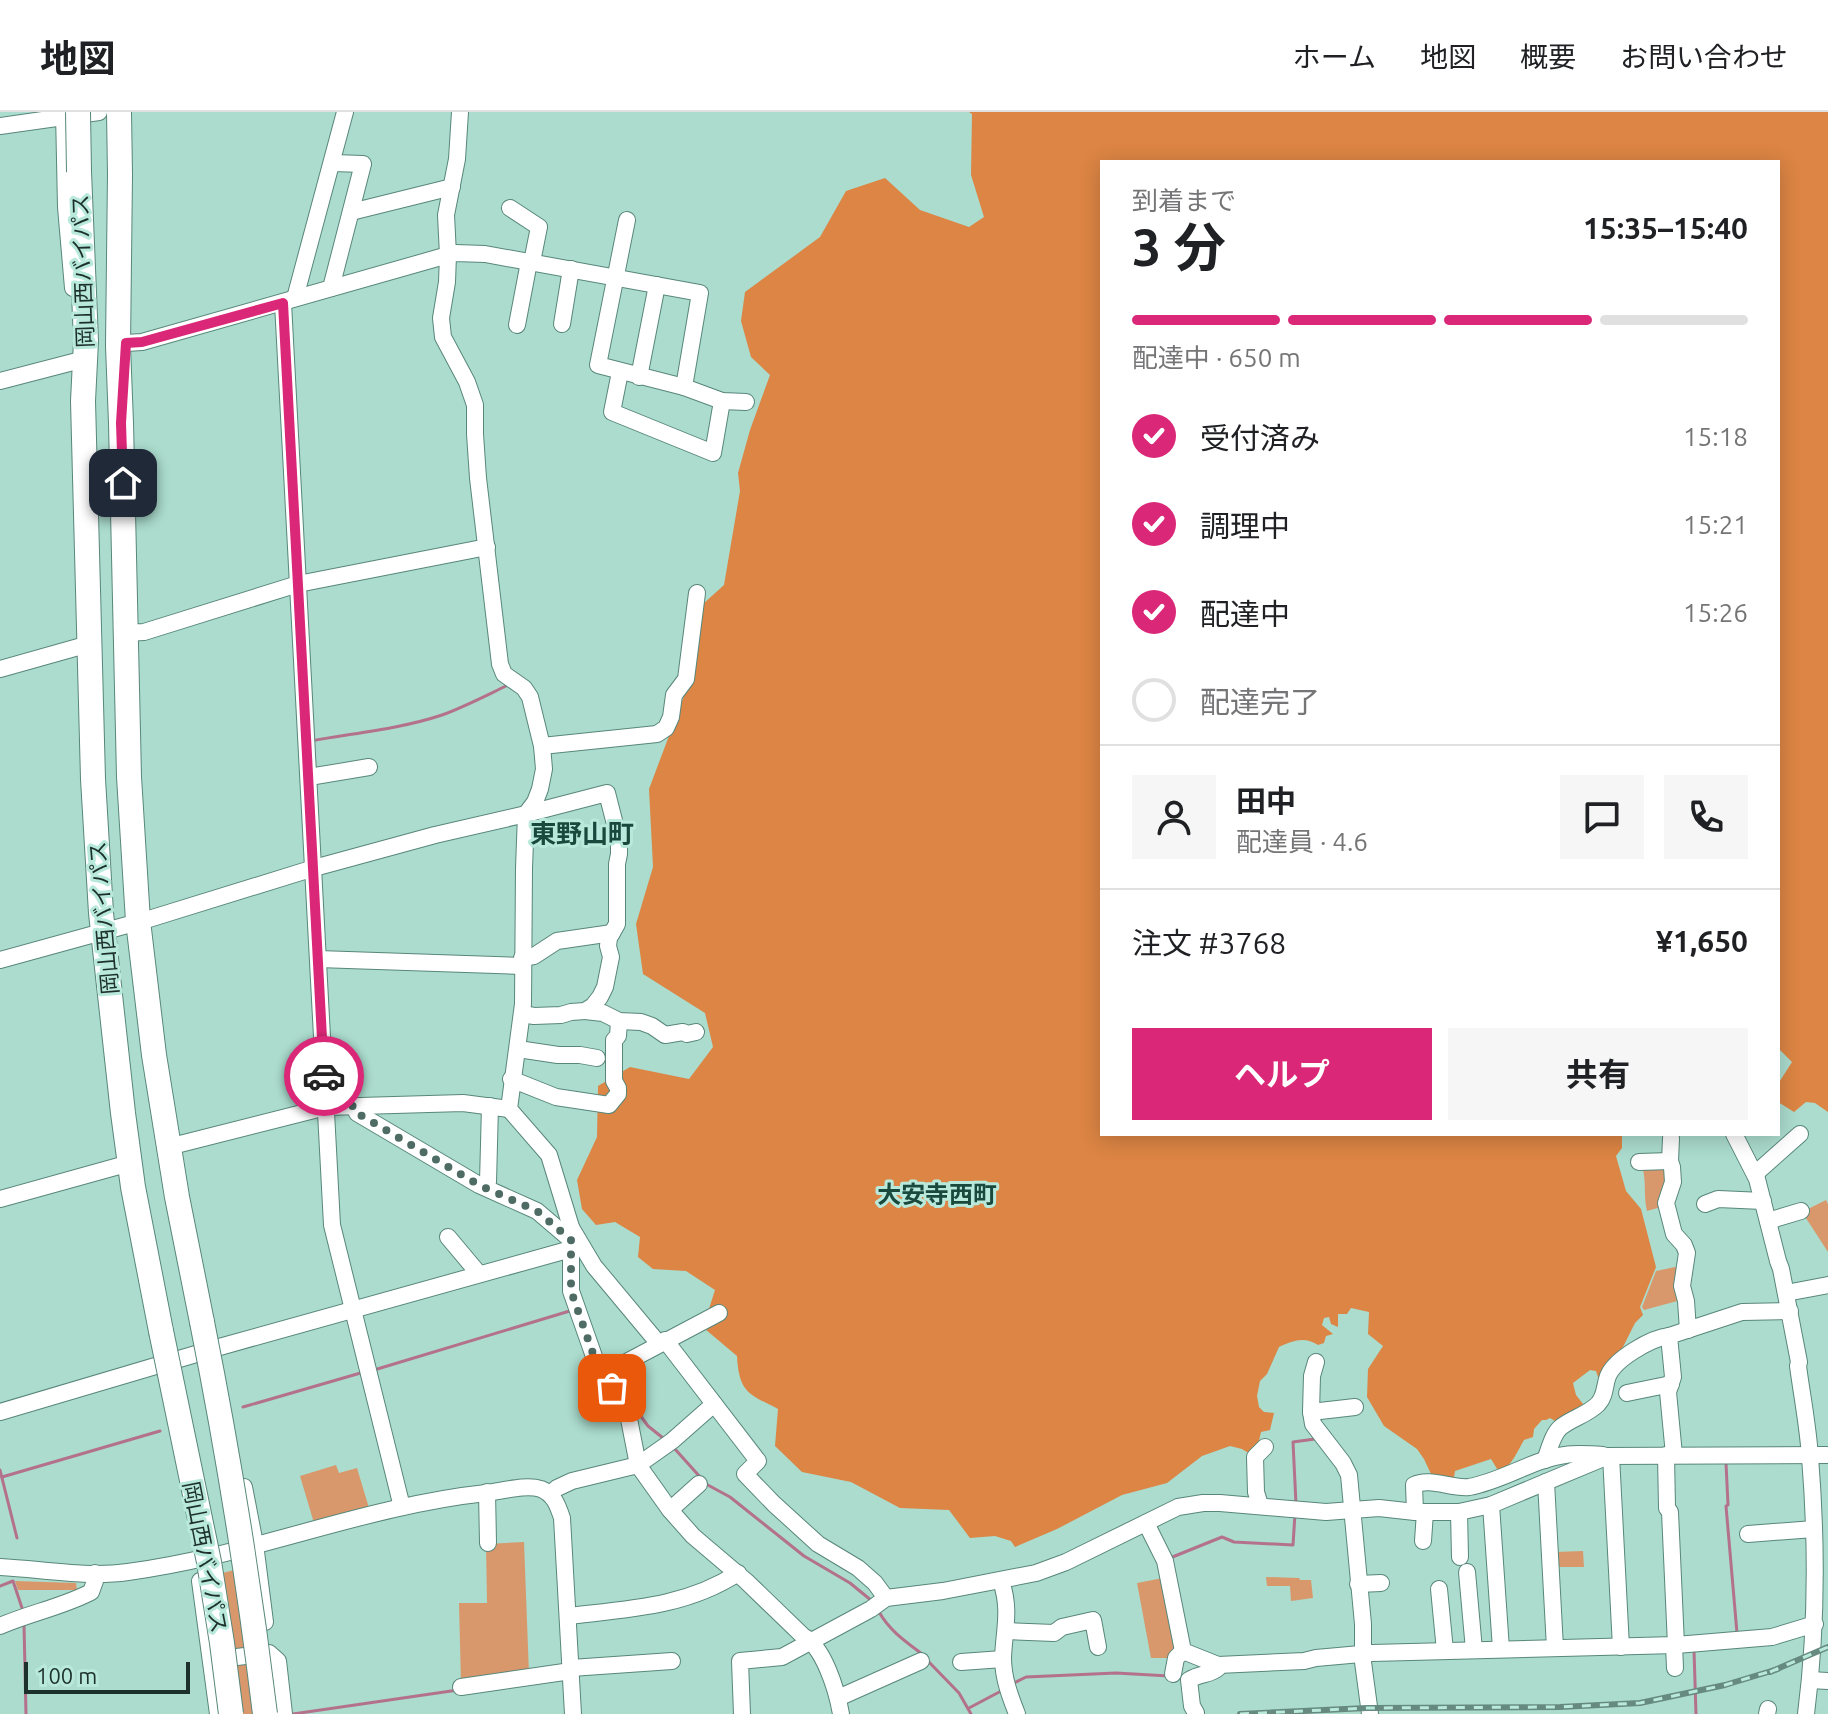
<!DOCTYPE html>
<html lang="ja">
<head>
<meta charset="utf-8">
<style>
	:root { --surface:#fff; --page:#f6f6f6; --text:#202124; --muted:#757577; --line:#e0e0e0; --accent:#db2777 }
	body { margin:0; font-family:Ubuntu,"Noto Sans JP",sans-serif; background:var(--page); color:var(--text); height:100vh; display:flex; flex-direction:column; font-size:30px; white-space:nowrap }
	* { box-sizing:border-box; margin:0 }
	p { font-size:26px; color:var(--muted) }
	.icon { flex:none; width:44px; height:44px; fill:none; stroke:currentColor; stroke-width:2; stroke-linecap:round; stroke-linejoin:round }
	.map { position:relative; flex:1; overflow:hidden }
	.sheet { position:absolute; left:1100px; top:48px; width:680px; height:976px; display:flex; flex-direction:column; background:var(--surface); border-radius:0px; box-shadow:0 4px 20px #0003 }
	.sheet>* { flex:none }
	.scale { position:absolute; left:24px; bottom:20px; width:166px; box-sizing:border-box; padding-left:8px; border:4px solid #1d302b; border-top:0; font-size:22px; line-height:28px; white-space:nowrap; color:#1d302b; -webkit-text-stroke:6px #b8e9db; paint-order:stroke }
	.pin { position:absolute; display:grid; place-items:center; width:68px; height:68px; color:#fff; margin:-34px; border-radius:16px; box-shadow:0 4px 12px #0006 }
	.courier { position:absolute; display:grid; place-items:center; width:80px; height:80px; margin:-40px; border:6px solid #db2777; border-radius:50%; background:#fff; color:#222; box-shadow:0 2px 10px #0007 }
	.summary em { font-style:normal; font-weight:700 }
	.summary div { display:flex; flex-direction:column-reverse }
	.summary { display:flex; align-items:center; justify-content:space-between; height:136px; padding:0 32px }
	h1 { font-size:52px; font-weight:700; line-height:60px }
	.bar { display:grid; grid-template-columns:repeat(4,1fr); gap:12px 8px; align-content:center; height:96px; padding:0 32px }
	.bar i { height:10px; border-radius:6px; background:var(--line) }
	.bar .active { background:var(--accent) }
	.bar p { grid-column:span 4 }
	.line { display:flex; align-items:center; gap:20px; padding:0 32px; border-top:2px solid var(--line) }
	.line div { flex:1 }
	.round { display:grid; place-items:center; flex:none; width:84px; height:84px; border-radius:0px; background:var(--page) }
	ol { padding:0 32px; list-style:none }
	li { display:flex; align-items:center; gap:24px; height:88px }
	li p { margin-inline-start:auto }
	li .icon { padding:8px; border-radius:50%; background:var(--accent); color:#fff; stroke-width:4 }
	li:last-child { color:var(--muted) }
	li i { width:44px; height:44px; border:4px solid var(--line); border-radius:50% }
	.primary-button { display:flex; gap:16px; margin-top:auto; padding:16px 32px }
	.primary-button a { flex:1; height:92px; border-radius:0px; background:var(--accent); color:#fff; font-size:32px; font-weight:700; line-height:92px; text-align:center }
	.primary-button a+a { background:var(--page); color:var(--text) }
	header { display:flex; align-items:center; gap:48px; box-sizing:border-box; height:112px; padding:0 40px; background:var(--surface); border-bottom:2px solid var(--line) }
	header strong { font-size:38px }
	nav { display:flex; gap:44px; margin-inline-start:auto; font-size:28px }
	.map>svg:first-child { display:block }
</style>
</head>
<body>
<header>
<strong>地図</strong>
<nav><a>ホーム</a><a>地図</a><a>概要</a><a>お問い合わせ</a></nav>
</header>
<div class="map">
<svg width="1828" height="1602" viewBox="0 0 1828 1602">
	<rect width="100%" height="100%" fill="#abdcce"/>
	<g fill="#d9986c">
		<path d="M1642,1054H1667V1066L1661,1095L1647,1099C1643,1082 1647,1071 1642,1054Z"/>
		<polygon points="1826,1088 1828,1092 1828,1140 1802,1100"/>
		<polygon points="1675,1155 1679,1155 1681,1188 1644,1198 1642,1195 1656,1159"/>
		<polygon points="336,1353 339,1361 357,1356 369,1396 314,1411 300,1364"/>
		<polygon points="524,1430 529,1562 461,1572 459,1491 487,1491 486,1432"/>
		<polygon points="1583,1439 1584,1455 1555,1455 1555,1440"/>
		<polygon points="250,1454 265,1537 220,1541 203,1466"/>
		<polygon points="1266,1465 1299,1466 1300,1468 1311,1468 1313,1486 1291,1489 1290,1474 1267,1474"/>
		<polygon points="1163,1466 1177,1538 1172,1546 1151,1546 1137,1471"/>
		<polygon points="15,1469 76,1471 77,1478 18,1478"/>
		<polygon points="215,1549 264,1549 270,1602 225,1602"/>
	</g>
	<path fill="#dc8544" d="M969,0H1828V1000L1815,991L1806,990L1794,1000L1778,990V972L1792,950L1778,936V50H1102V1022H1622V1036L1616,1044L1626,1079L1641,1097L1656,1155L1640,1195L1643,1203L1635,1211L1622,1237L1600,1271L1596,1259L1590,1258L1573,1271L1576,1283L1587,1297L1560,1312L1550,1306L1546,1308H1542L1534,1317L1533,1325L1524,1328C1517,1340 1512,1354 1499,1360L1491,1347L1455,1359L1454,1365L1446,1367L1431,1362L1424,1347L1417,1337L1384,1314L1367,1285L1368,1257L1383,1234L1368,1222L1369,1200L1351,1196L1347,1202H1338V1215L1331,1212L1329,1205L1324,1206L1322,1213L1333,1222L1326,1224L1324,1231L1318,1233C1304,1224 1293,1229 1279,1235L1267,1262L1260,1269L1257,1284L1259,1295L1264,1300L1274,1301L1270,1318L1261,1320L1257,1338L1250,1342L1242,1337L1230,1334L1202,1344L1167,1371L1122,1383L1057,1417L1015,1435L1011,1429L995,1424L970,1426L949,1398L900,1396L851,1370L802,1360L775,1334L778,1297C749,1282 739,1281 737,1244L705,1217L707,1203L715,1178L686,1159L653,1157L638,1145L640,1125L615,1110L596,1113L582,1097L577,1068L597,1025L598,974L630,955L689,967L713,935L705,901L643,862L636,812L653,755L649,677L684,584L694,564L703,492L724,473L740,379L738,361L750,318L770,263L751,245L741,209L745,180L820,125L846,79L885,66L920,98L969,115L984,105L971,63L972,2Z"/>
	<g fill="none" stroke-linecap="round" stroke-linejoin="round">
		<g stroke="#b4718c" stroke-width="3">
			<path d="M311,629C354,621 400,617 442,603C464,595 485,584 506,574"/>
			<polyline points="374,1258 573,1198"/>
			<polyline points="626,1284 648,1314 663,1326"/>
			<polyline points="243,1295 364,1260"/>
			<polyline points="674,1336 701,1366"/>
			<polyline points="1726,1351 1728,1393 1726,1394 1737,1521"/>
			<polyline points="0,1358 17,1426"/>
			<polyline points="2,1365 160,1319"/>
			<polyline points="706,1372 730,1385 804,1444 850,1471 872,1489"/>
			<polyline points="1296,1392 1293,1330 1315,1327"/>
			<polyline points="1170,1446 1222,1425 1234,1430 1293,1433 1295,1402"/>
			<polyline points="0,1474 13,1469 22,1496"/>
			<path d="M879,1500C890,1519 905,1529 922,1542"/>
			<polyline points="24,1513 26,1602"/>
			<polyline points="1694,1538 1696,1602"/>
			<polyline points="927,1548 959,1581 971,1602"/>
			<polyline points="1014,1571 1026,1565 1116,1561 1169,1564"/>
			<polyline points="969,1596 1003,1578"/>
			<polyline points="293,1602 458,1578"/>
		</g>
		<g stroke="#58877a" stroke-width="18">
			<g id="minor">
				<polyline points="64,0 66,95 73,176"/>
				<path d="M460,0L457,47L446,103L448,143L447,170L441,206L443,225L467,270L475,293V322L478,366L500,552L504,562L524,576L530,585L542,634L544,657L540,677L535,690L526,702L524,756L523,892L509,997L549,1043L571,1115V1179L597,1253L621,1290L629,1307L638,1353L670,1398L693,1424L746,1469L803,1524C824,1535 837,1579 841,1602"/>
				<polyline points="0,14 99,0"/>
				<polyline points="510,96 539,115 532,150"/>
				<polyline points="351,100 452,75"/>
				<polyline points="627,108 598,253 684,275"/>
				<polyline points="331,176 363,52 333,51"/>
				<polyline points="295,186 345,0"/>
				<polyline points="283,191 332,1113 402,1395"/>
				<polyline points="562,212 571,157"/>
				<polyline points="517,213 529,150"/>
				<polyline points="126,231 142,230 455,141 485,142 700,181 684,275 722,289 746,290"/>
				<polyline points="620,260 612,300 713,341 722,289"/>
				<polyline points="639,265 657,173"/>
				<polyline points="0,269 77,249"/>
				<polyline points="126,521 144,520 298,472 487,435"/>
				<polyline points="0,557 89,532"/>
				<polyline points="542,634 657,622 666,616 671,605 674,583 686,567 697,481"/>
				<polyline points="309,665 369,655"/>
				<polyline points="522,846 534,844 557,829 612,821"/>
				<polyline points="318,847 522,854"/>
				<polyline points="0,848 149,807 314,756 435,723 526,702 607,681 619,728 619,742 617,752 617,812 609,826 608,834 611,845 605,875 600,885 593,894 585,899 571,900 561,903 534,904 522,902"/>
				<polyline points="585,899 603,901 619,909 641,910 652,914 665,923 683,920 687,922 696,920"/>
				<polyline points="518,937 558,943 580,943 597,946"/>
				<polyline points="511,967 556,985 609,993 618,982 618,976 614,969 614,928 618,924 619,909"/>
				<polyline points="354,994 357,1001 479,1073 537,1099 571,1128"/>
				<path d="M1734,1022L1757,1067L1778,1149L1781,1157L1799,1250L1798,1254C1802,1284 1808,1314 1810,1345C1817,1431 1817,1516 1806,1602"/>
				<polyline points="1671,1026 1670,1049 1672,1055 1673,1070 1666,1091 1674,1122 1684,1133 1687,1141 1682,1174 1686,1189 1688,1218"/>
				<polyline points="176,1033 326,995 463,991 509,997"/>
				<polyline points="1639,1050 1670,1049"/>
				<polyline points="1755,1062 1800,1022"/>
				<polyline points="488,1070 490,994"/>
				<polyline points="0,1087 119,1054"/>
				<polyline points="1705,1092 1718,1087 1763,1089"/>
				<polyline points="1768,1109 1801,1099"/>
				<polyline points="572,1117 594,1154 659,1232"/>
				<polyline points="448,1125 479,1162"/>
				<polyline points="1786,1181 1828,1173"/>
				<polyline points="665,1228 758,1349 745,1362 774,1392 818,1432 858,1456 875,1471 886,1486"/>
				<polyline points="1316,1250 1312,1264 1311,1300 1313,1312 1343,1351 1349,1363 1363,1512 1363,1550 1370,1602"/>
				<polyline points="602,1263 719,1201"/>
				<polyline points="1627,1281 1671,1272"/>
				<polyline points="0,1300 223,1234 571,1137"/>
				<polyline points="1311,1300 1355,1295"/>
				<polyline points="1666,1343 1667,1396 1670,1400 1676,1533"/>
				<polyline points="1674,1343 1668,1280 1673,1265 1669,1224 1742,1200 1790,1199"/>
				<polyline points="1611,1344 1621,1535"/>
				<path d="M1545,1348C1549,1338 1553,1321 1561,1315C1572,1306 1587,1303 1598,1292C1606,1283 1604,1274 1608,1264C1615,1247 1651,1226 1669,1224"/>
				<polyline points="1546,1370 1555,1536"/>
				<polyline points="244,1375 255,1432 265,1510"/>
				<polyline points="487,1380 488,1431"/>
				<polyline points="550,1382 557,1376 572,1369 638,1353 672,1329 714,1292"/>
				<polyline points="1260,1393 1256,1380 1255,1345 1265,1335"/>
				<polyline points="1491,1393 1501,1537"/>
				<polyline points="670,1398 699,1372"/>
				<path d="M1415,1400L1414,1373C1430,1365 1451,1377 1469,1375C1503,1369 1531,1348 1565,1343C1577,1341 1590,1342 1603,1343"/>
				<polyline points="1459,1400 1460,1445"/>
				<polyline points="1146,1411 1165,1449 1183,1539 1218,1553 1304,1549 1316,1546 1372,1541 1676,1533 1772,1525 1815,1512"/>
				<polyline points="1748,1422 1814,1417"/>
				<polyline points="1423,1429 1425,1400"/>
				<path d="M0,1455C42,1457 86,1466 128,1460C250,1444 364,1394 486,1381C503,1379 526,1372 541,1377C554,1382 558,1394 562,1406L573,1602"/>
				<polyline points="1467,1460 1474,1538"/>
				<polyline points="200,1469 218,1602"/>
				<path d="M1001,1469C1011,1498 1004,1518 1003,1546C1003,1566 1010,1584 1017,1602"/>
				<polyline points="1358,1472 1381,1471"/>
				<polyline points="1439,1477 1445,1539"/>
				<path d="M568,1504C628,1497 686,1495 738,1461"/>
				<path d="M0,1514C30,1501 62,1495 91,1480L95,1469V1461"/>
				<polyline points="1006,1519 1054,1521 1062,1515 1093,1508 1098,1535"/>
				<polyline points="1674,1533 1675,1556"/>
				<polyline points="218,1545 221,1547 269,1541 278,1549 284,1602"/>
				<polyline points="961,1550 1003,1547"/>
				<polyline points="571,1556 672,1549"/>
				<polyline points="1173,1562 1176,1546 1183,1539"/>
				<polyline points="1810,1568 1828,1569"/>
				<polyline points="461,1575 571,1559"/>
				<polyline points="838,1586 921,1549"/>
				<path d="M1196,1601L1192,1594L1189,1568C1200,1561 1211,1563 1218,1556V1553"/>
				<polyline points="742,1602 740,1549 782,1545 871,1497 886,1486 943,1479 1036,1461 1066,1450 1178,1395 1203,1391 1220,1391 1326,1400 1379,1396 1415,1400 1459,1400 1491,1393 1601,1347 1604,1344 1828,1343"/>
				<polyline points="1767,1602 1768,1597"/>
			</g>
		</g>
		<g stroke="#58877a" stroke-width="26">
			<g id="highway">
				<polyline points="119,0 120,62 118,234 121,311 129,665 138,809 154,943 177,1085 202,1210"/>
				<polyline points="79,60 86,229 83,289 93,667 101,801 123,1001 133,1075 161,1219"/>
			</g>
		</g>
		<use href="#minor" stroke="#fff" stroke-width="16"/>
		<use href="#highway" stroke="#fff" stroke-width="24"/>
		<g stroke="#678a80" stroke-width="6">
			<g id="rail">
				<polyline points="1770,1560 1828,1535"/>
				<polyline points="1240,1602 1367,1596 1560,1595 1640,1591 1725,1573 1778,1557"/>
			</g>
		</g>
		<use href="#rail" stroke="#b8e9db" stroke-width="3" stroke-dasharray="9" stroke-linecap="butt"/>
		<g stroke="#58877a" stroke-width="26" stroke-linecap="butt">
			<g id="highway-bridge">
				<polyline points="78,0 79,60"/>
				<path d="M202,1210C228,1340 249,1470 265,1602"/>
				<polyline points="161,1219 209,1450 222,1531 231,1602"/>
			</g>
		</g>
		<use href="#highway-bridge" stroke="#fff" stroke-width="24"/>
	</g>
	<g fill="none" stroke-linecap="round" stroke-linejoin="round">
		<polyline stroke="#4f6c64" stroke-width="8" stroke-dasharray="0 14.4" points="324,964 326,995 354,994 357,1001 479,1073 537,1099 571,1128 571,1179 597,1253 612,1276"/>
		<polyline stroke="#db2777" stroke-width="10" points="123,371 121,311 126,231 142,230 283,191 324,964"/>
	</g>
	<g text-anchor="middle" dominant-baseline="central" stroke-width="6" stroke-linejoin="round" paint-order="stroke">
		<g font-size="22" fill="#1d302b" stroke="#b8e9db">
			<text transform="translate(82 159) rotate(-92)">岡山西バイパス</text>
			<text transform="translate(103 806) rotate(-95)">岡山西バイパス</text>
			<text transform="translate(206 1445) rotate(79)">岡山西バイパス</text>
		</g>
		<g font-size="24" font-weight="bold" fill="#19483d" stroke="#b8e9db">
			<text x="937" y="1082">大安寺西町</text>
		</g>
		<g font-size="26" font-weight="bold" fill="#19483d" stroke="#b8e9db">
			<text x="582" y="721">東野山町</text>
		</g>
	</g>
</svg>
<div class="scale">100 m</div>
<div class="pin" style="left:612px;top:1276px;background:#ea580c"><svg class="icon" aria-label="bag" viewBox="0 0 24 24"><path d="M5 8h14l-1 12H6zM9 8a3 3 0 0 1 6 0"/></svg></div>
<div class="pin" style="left:123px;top:371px;background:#1f2937"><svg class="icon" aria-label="home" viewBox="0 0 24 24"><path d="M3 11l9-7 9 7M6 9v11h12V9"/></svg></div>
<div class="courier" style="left:324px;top:964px"><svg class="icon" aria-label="car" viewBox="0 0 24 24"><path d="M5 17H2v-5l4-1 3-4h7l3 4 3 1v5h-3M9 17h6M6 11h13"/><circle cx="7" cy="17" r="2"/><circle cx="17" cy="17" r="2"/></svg></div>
<section class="sheet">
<div class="summary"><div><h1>3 分</h1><p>到着まで</p></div><em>15:35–15:40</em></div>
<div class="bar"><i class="active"></i><i class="active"></i><i class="active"></i><i></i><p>配達中 · 650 m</p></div>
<ol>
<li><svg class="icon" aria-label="check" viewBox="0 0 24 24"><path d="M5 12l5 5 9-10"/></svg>受付済み<p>15:18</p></li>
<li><svg class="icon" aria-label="check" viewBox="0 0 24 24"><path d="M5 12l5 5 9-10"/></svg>調理中<p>15:21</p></li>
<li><svg class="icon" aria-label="check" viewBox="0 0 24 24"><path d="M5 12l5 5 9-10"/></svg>配達中<p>15:26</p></li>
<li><i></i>配達完了</li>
</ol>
<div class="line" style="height:144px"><a class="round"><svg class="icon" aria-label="person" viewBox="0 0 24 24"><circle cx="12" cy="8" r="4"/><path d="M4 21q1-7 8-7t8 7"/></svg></a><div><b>田中</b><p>配達員 · 4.6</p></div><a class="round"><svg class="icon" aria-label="chat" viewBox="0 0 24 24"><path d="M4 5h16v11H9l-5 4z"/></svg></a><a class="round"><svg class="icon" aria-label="phone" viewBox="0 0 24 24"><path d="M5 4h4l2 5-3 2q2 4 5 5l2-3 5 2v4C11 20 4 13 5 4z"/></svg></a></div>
<div class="line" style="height:104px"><div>注文 #3768</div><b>¥1,650</b></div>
<div class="primary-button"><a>ヘルプ</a><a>共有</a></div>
</section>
</div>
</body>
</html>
